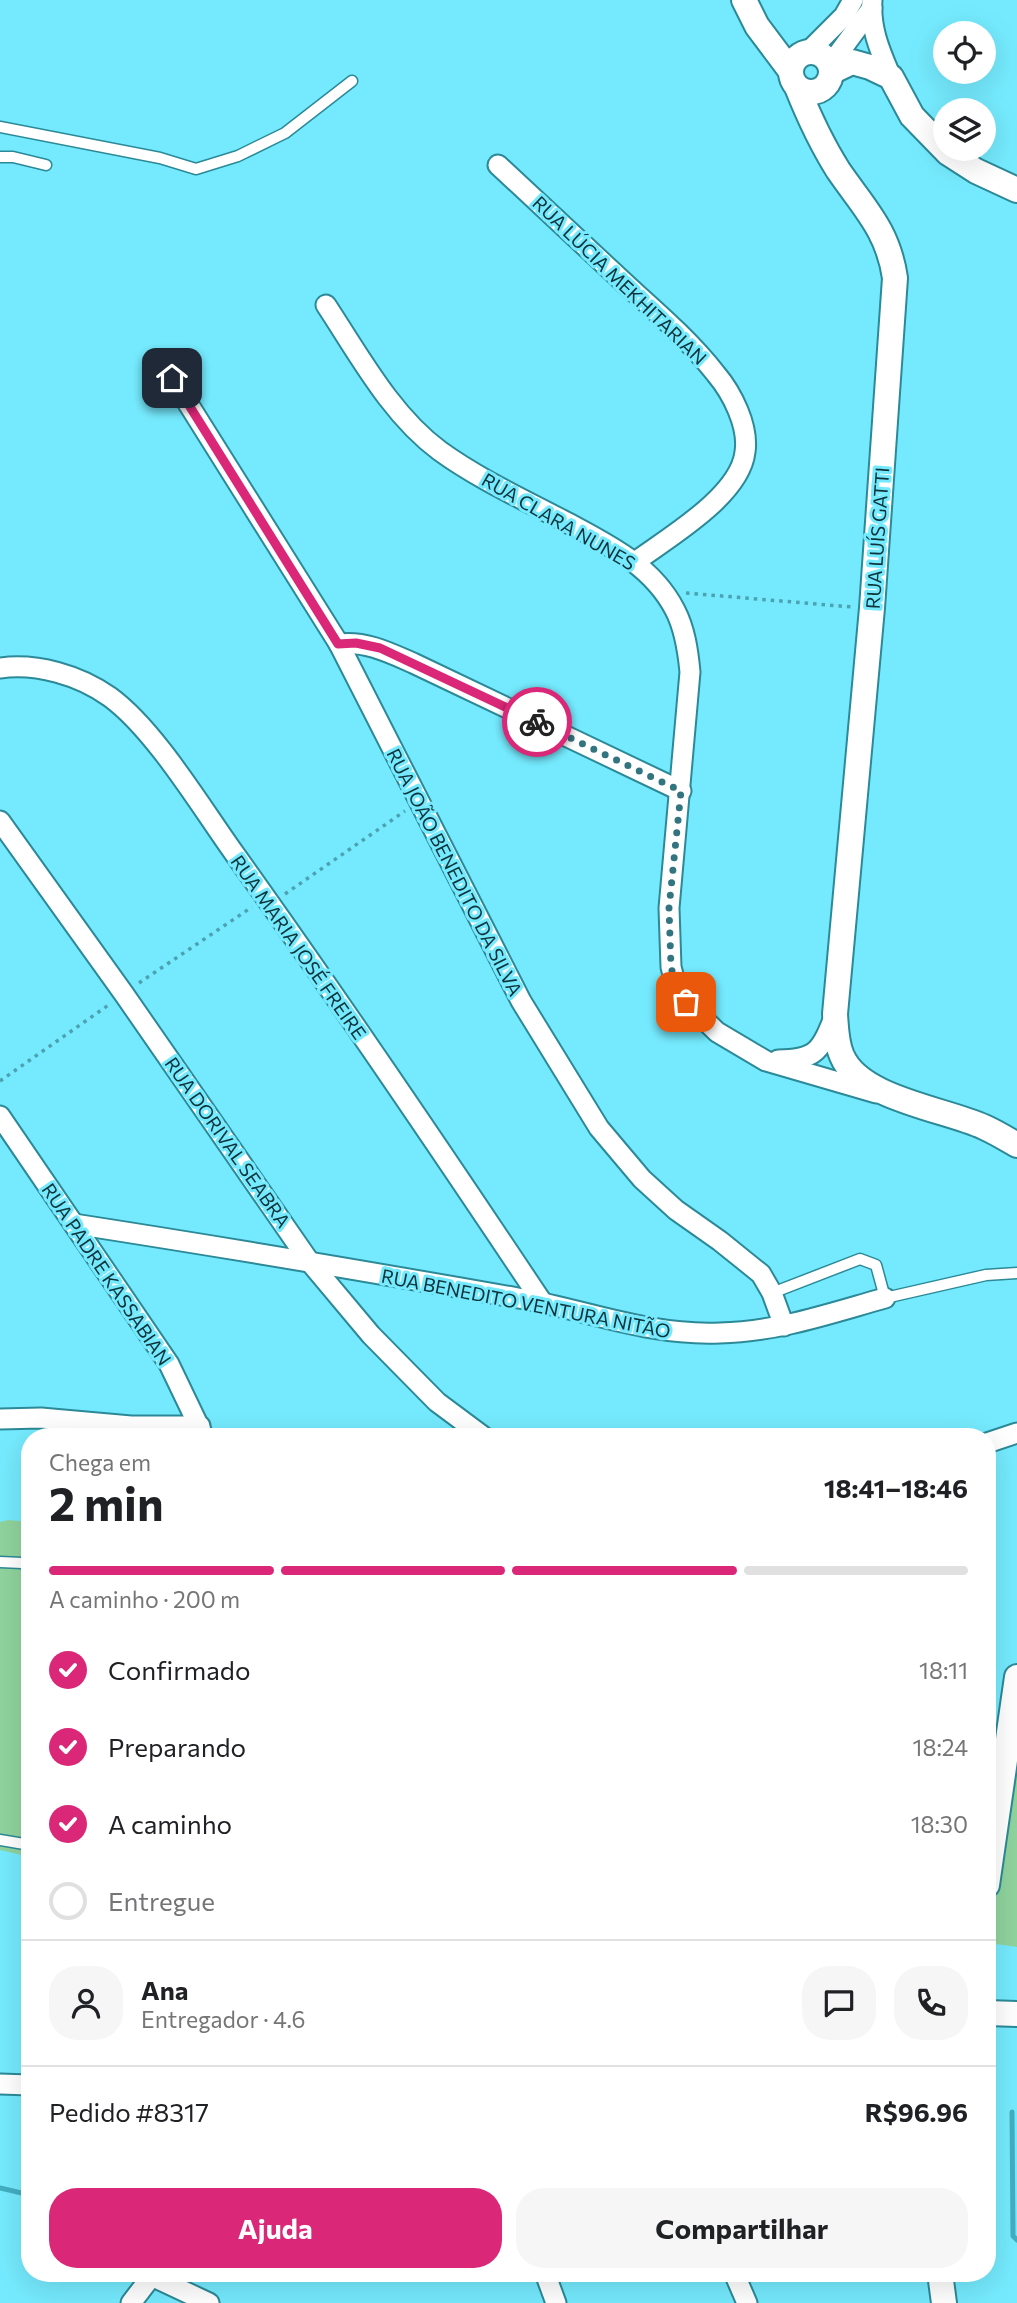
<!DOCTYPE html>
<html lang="pt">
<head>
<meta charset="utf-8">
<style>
	:root { --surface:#fff; --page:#f6f6f6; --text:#202124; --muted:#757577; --line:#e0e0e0; --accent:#db2777 }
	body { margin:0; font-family:Commissioner,sans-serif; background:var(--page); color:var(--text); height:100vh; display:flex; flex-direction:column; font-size:26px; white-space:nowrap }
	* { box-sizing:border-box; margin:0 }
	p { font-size:23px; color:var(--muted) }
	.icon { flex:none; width:38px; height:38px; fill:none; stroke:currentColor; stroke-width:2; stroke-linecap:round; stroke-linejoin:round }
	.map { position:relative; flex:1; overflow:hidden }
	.drawer { position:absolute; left:21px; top:1428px; width:975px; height:854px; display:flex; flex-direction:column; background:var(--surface); border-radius:28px; box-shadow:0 7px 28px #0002 }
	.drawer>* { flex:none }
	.buttons { position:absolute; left:933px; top:21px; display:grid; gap:14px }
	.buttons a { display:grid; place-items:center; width:63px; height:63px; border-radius:50%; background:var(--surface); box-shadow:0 7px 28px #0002; font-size:35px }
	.pin { position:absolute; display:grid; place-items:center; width:60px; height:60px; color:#fff; margin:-30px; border-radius:14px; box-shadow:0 4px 10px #0006 }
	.courier { position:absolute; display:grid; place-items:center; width:70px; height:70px; margin:-35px; border:5px solid #db2777; border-radius:50%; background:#fff; color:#222; box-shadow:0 2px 9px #0007 }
	.head em { font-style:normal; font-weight:700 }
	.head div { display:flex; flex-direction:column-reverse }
	.head { display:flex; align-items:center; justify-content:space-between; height:119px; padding:0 28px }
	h1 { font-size:46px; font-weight:700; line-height:52px }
	.bar { display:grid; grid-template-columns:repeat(4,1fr); gap:10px 7px; align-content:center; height:84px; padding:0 28px }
	.bar i { height:9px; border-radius:5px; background:var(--line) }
	.bar .current { background:var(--accent) }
	.bar p { grid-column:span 4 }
	.line { display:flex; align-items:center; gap:18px; padding:0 28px; border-top:2px solid var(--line) }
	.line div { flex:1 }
	.round { display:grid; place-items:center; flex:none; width:74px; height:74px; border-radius:28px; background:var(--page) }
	ol { padding:0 28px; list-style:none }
	li { display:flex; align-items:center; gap:21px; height:77px }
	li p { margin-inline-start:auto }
	li .icon { padding:7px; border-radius:50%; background:var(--accent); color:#fff; stroke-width:4 }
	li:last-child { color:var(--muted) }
	li i { width:38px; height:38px; border:4px solid var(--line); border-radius:50% }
	.action { display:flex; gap:14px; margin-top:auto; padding:14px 28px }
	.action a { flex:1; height:80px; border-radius:28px; background:var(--accent); color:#fff; font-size:28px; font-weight:700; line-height:80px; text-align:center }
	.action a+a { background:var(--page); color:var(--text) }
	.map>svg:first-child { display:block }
</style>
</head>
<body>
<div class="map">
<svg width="1017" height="2303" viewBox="0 0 1017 2303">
	<rect width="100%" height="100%" fill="#75eafe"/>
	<g fill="#8fd39d">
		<polygon points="8,1520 30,1522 30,1857 0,1850 0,1522"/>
		<polygon points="1017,1752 1017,1947 989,1943 987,1938 994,1911"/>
	</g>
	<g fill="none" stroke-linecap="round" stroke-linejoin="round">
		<g stroke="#42afc1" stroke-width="5">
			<polyline points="1012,2112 1013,2236 1017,2240"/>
			<polyline points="0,2188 30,2195"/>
		</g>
		<g stroke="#2c8997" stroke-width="13">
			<g id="service">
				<polyline points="0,127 160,158 196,169 238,156 285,133 352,81"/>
				<polyline points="0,157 13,157 46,165"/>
				<polyline points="772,1293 860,1259 876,1265 885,1298 986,1275 1017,1273"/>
				<polyline points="0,1562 22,1563 30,1568"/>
				<polyline points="0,1840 30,1845"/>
			</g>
		</g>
		<g stroke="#2c8997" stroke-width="23">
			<g id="minor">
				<path d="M872,0C870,29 880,51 891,77"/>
				<polyline points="808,52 844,16 853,0"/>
				<polyline points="830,65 872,8"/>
				<path d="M498,165C542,206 586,247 630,288C660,315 691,342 716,374C732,393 749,426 745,452C740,496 669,537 635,562"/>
				<path d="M326,305C359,355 391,415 440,451C480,480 527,501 570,524C611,546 653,567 675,610C685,629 688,651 690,672L669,908L671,967L676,986L686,1002L717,1032L766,1061L876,1093"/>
				<polyline points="172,378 339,644 521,1001 599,1128 642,1179 676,1210 720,1241 761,1274 772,1293 784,1326"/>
				<path d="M339,644C366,641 388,652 413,663L681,791"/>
				<path d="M0,668C37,663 79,675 110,697C155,730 201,807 234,853C340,1001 442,1152 542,1302"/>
				<polyline points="0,821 124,994 309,1261 371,1335 437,1402 484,1437"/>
				<path d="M778,1060C817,1060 821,1050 835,1015"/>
				<polyline points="0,1116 169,1364 204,1437"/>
				<path d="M74,1224C223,1247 370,1272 518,1298C587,1310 648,1336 720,1333C777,1332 831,1313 885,1298"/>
				<polyline points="0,1419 41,1418 131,1426 200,1426"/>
				<polyline points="987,1443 1017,1433"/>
				<polyline points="0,2084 30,2085"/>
				<polyline points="145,2273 209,2303"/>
				<polyline points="545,2273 556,2303"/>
				<polyline points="734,2273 747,2303"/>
				<polyline points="131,2303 151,2277"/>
			</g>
		</g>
		<g stroke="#2c8997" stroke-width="28">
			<g id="tertiary">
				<polyline points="744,0 757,26 790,70"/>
				<circle cx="811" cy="72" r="20"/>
				<polyline points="831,72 852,62 870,67 891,77 912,116 948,153 976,171 1017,190"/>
				<path d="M797,87C809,117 821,143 838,170C864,208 888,230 895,278L872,608L835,1014C836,1027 836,1043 842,1056C860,1099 945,1109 984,1127C995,1132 1007,1139 1017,1145"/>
				<polyline points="987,1885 1017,1677"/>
				<polyline points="987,2013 1017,2014"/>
				<polyline points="940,2273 944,2303"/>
			</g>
		</g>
		<g stroke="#4ca2b1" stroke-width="3.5" stroke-dasharray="3.5 5" stroke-linecap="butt">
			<polyline points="686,593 852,607"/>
			<polyline points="285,894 405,811"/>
			<polyline points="139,983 252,907"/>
			<polyline points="0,1081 110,1004"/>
		</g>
		<use href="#service" stroke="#fff" stroke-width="10"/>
		<use href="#minor" stroke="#fff" stroke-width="19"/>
		<use href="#tertiary" stroke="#fff" stroke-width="24"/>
	</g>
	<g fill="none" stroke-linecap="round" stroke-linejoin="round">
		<polyline stroke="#32747f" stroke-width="7" stroke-dasharray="0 12.6" points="537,722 681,791 669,908 671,967 676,986 686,1002"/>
		<polyline stroke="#db2777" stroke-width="9" points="172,378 338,644 356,643 380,648 537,722"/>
	</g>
	<g text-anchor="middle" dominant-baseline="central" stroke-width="6" stroke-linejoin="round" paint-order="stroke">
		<g font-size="19" fill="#0e343a" stroke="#75eafe">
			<text transform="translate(620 280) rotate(44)">RUA LÚCIA MEKHITARIAN</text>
			<text transform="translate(559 521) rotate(30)">RUA CLARA NUNES</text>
			<text transform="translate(877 538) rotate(-86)">RUA LUÍS GATTI</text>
			<text transform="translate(455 872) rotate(63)">RUA JOÃO BENEDITO DA SILVA</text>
			<text transform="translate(299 947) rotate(55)">RUA MARIA JOSÉ FREIRE</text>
			<text transform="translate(228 1142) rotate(55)">RUA DORIVAL SEABRA</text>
			<text transform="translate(107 1274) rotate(56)">RUA PADRE KASSABIAN</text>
			<text transform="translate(526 1303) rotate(11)">RUA BENEDITO VENTURA NITÃO</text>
		</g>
	</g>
</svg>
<div class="buttons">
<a><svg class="icon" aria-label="locate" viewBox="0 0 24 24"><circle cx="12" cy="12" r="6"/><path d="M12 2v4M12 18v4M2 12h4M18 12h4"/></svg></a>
<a><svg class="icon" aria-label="layers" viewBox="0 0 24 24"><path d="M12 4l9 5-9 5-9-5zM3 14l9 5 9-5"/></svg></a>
</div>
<div class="pin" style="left:686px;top:1002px;background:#ea580c"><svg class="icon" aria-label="bag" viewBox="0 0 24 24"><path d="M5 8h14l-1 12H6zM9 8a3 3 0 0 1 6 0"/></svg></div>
<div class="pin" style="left:172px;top:378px;background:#1f2937"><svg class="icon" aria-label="home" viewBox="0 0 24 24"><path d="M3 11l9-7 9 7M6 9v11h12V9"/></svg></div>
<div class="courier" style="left:537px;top:722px"><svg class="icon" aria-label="bike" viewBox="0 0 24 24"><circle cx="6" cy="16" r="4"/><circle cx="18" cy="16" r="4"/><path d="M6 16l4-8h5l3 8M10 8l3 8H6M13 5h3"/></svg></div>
<section class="drawer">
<div class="head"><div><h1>2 min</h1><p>Chega em</p></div><em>18:41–18:46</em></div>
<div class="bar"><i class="current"></i><i class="current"></i><i class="current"></i><i></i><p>A caminho · 200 m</p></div>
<ol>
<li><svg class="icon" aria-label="check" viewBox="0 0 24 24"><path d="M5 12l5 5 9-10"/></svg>Confirmado<p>18:11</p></li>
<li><svg class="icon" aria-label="check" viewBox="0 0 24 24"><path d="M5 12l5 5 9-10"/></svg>Preparando<p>18:24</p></li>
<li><svg class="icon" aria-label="check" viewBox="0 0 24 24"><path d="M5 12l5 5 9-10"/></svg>A caminho<p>18:30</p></li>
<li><i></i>Entregue</li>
</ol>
<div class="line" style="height:126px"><a class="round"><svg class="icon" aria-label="person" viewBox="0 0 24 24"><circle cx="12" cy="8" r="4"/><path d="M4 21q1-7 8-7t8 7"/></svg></a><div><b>Ana</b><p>Entregador · 4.6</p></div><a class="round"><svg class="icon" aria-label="chat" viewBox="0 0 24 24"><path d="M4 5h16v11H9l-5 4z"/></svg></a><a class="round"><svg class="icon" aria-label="phone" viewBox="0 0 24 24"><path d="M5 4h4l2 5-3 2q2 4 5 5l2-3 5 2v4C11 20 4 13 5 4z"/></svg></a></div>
<div class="line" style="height:91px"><div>Pedido #8317</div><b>R$96.96</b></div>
<div class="action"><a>Ajuda</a><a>Compartilhar</a></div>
</section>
</div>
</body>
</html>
